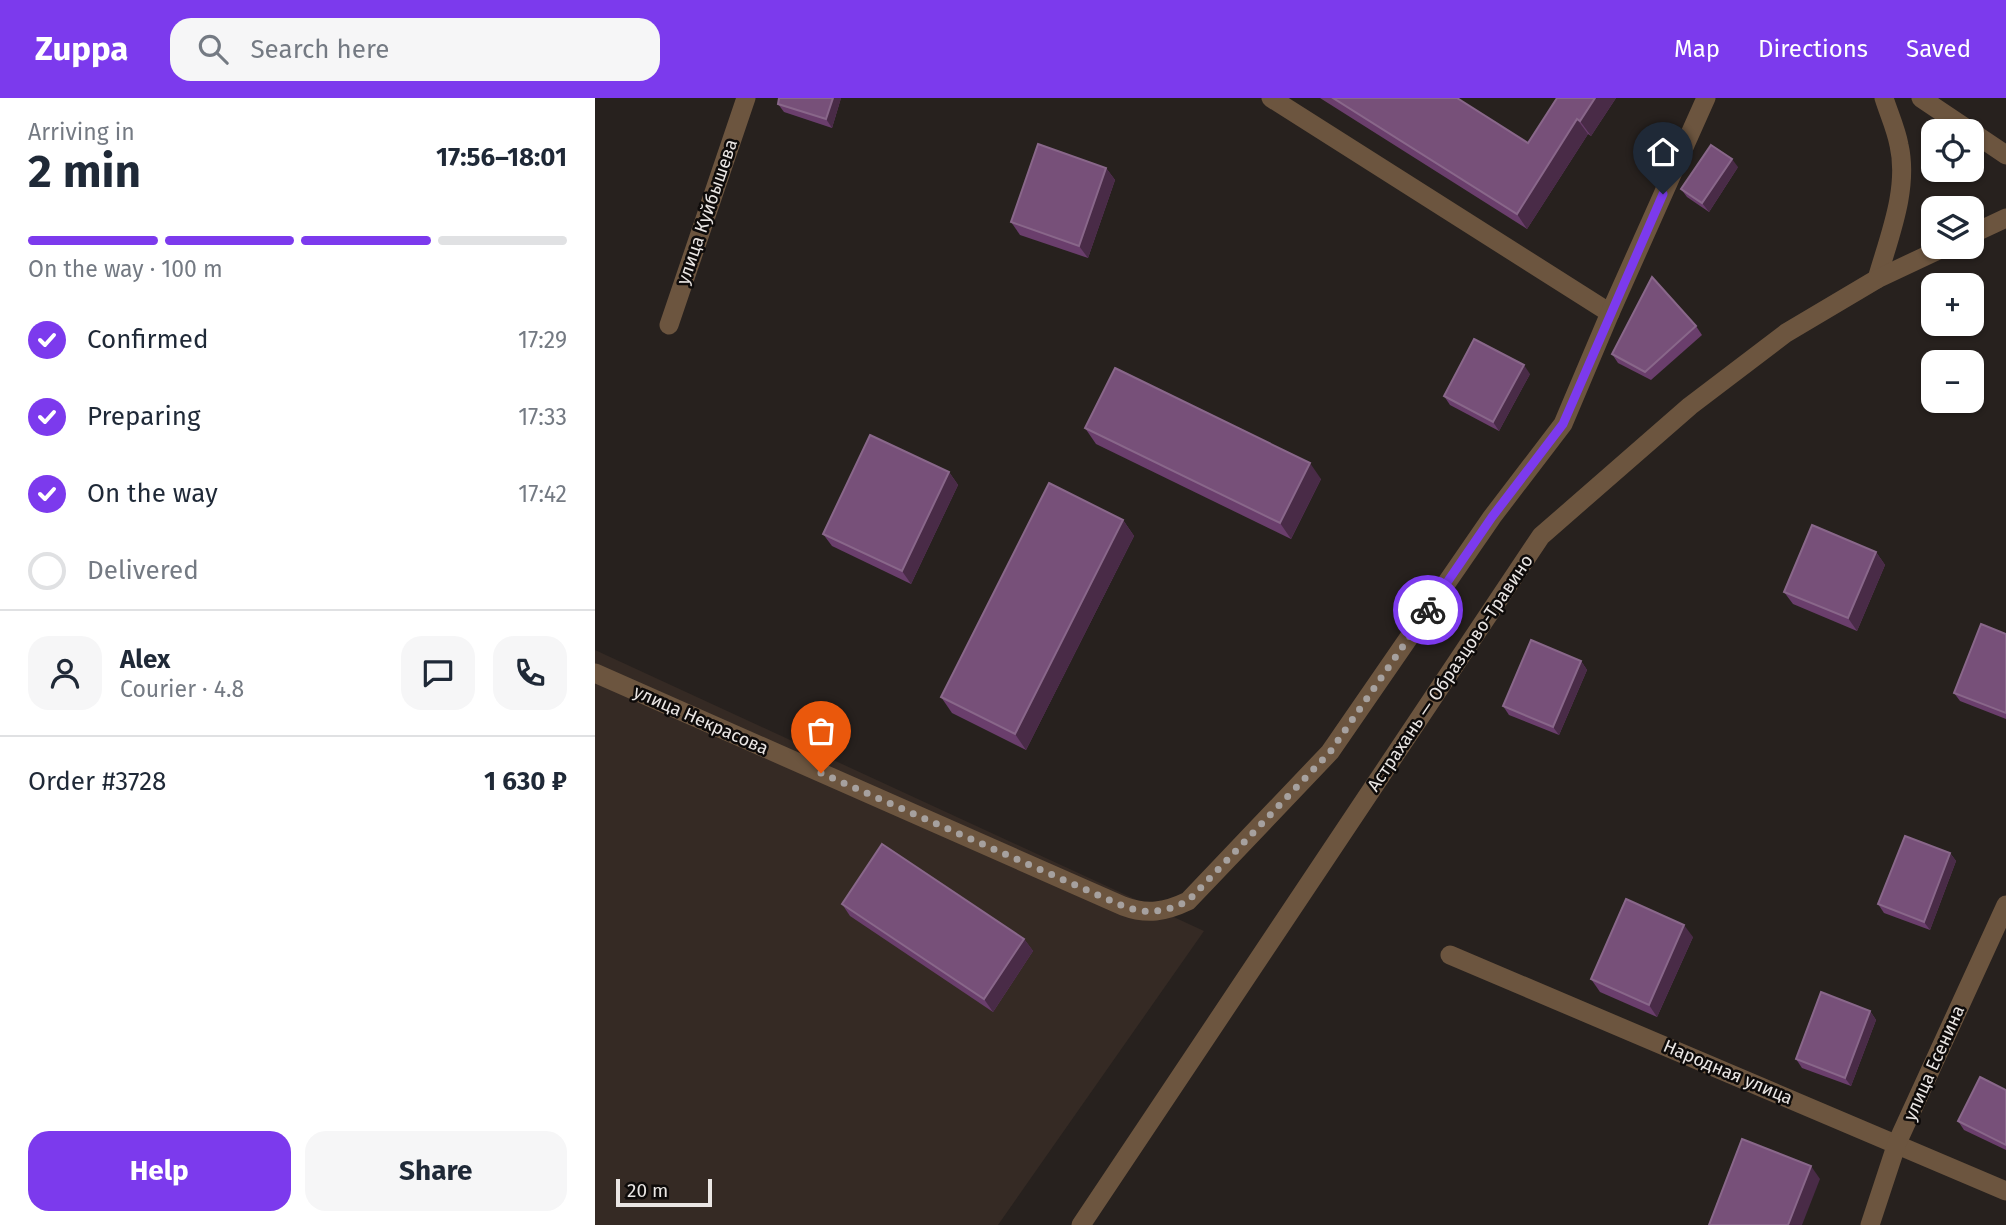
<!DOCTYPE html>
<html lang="en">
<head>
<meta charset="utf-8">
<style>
	:root { --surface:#fff; --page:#f6f6f7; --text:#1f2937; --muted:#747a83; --line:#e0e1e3; --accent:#7c3aed }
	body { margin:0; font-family:"Fira Sans",sans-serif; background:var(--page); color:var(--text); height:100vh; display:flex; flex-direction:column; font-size:26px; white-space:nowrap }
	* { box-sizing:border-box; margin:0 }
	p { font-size:23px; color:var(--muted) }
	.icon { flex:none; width:38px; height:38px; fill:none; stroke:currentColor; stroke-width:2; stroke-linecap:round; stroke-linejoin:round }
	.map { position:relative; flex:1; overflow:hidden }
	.sheet { display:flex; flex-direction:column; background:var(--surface); width:595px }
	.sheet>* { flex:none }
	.tools { position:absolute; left:1326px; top:21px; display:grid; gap:14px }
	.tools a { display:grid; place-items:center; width:63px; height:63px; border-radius:14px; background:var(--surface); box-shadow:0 2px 5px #0004; font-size:35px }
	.scale { position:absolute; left:21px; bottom:18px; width:96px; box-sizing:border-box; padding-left:7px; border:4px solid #eae6e4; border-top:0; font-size:19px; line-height:24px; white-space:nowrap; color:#eae6e4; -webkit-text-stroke:5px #0e0b0a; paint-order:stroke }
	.pin { position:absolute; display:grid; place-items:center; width:60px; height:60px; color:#fff; margin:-72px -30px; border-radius:50% 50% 50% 0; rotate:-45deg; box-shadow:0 0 7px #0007 }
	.pin .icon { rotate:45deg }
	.courier { position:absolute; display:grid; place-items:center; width:70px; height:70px; margin:-35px; border:5px solid #7c3aed; border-radius:50%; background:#fff; color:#222; box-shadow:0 2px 9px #0007 }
	.summary em { font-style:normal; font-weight:700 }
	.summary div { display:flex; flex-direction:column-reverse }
	.summary { display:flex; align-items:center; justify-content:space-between; height:119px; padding:0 28px }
	h1 { font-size:46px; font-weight:700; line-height:52px }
	.bar { display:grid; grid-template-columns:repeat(4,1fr); gap:10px 7px; align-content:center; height:84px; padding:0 28px }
	.bar i { height:9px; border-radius:5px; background:var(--line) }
	.bar .active { background:var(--accent) }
	.bar p { grid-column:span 4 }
	.line { display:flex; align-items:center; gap:18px; padding:0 28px; border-top:2px solid var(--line) }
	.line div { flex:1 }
	.round { display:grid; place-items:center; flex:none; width:74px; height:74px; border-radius:21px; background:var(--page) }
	ol { padding:0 28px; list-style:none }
	li { display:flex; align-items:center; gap:21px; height:77px }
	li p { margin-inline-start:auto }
	li .icon { padding:7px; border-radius:50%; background:var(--accent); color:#fff; stroke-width:4 }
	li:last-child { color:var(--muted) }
	li i { width:38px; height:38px; border:4px solid var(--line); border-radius:50% }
	.cta { display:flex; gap:14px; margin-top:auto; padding:14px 28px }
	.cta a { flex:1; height:80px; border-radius:21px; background:var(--accent); color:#fff; font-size:28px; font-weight:700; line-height:80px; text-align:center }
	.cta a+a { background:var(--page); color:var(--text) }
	header { display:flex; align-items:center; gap:42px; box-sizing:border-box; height:98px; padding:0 35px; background:var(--accent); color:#fff }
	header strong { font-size:33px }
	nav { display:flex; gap:38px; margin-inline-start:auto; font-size:24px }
	.search { width:490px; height:63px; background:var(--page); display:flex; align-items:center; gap:18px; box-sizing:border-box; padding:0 24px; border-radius:21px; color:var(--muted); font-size:26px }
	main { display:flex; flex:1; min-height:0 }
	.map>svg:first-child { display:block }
</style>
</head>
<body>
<header>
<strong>Zuppa</strong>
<div class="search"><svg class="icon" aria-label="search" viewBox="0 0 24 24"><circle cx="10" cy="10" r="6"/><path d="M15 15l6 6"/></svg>Search here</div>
<nav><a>Map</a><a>Directions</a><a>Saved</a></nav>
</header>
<main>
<section class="sheet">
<div class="summary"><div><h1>2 min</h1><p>Arriving in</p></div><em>17:56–18:01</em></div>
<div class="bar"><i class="active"></i><i class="active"></i><i class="active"></i><i></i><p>On the way · 100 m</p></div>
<ol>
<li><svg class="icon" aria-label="check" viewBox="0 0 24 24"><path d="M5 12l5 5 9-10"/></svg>Confirmed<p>17:29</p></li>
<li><svg class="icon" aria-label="check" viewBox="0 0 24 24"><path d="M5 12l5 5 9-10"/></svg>Preparing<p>17:33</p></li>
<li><svg class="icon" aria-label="check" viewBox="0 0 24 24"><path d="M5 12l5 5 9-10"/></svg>On the way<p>17:42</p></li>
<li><i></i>Delivered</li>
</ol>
<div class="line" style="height:126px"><a class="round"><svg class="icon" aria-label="person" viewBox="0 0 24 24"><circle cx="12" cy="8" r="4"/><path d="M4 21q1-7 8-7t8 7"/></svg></a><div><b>Alex</b><p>Courier · 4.8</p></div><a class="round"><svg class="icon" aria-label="chat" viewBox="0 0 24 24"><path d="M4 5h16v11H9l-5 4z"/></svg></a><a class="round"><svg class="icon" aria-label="phone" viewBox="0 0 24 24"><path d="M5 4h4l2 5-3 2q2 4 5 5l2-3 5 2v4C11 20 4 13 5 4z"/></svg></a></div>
<div class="line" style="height:91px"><div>Order #3728</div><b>1 630 ₽</b></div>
<div class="cta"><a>Help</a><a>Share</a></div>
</section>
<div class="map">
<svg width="1411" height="1127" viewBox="0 0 1411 1127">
	<rect width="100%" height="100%" fill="#27211e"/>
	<polygon fill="#352a24" points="0,552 609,833 403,1127 0,1127"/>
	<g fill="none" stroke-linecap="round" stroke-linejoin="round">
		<g stroke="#6c553f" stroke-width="19">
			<polyline points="676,0 1015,215"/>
			<polyline points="1326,0 1375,33"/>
			<polyline points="1377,34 1411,57"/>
			<path d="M1282,181C1294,139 1314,91 1304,47C1301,31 1294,16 1289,0"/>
			<polyline points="74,227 151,0"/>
			<path d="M0,575L528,808C552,817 570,814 593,803L735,654L897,419L968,326L1015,215L1111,0"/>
			<polyline points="855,857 1411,1093"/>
			<polyline points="1275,1127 1302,1045 1411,807"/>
		</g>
		<g stroke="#6c553f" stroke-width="19">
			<polyline points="1377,136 1411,120"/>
			<polyline points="486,1127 946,438 1095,308 1191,235 1282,181 1350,149"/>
		</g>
	</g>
	<g fill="#6a3e6c">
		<polygon points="184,0 246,0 237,30 189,14 183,6"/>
		<polygon points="725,0 862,0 933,45 962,0 1021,0 996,38 993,36 932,131"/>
		<polygon points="1143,69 1114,114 1092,99 1086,91"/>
		<polygon points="511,70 520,82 493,160 425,137 416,124"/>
		<polygon points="1101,228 1107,237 1056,282 1023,265 1017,256"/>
		<polygon points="935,276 904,333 855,307 849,298"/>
		<polygon points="490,330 726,381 696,441 501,346"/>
		<polygon points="354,374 363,387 316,486 237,448 228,436"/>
		<polygon points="528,422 539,438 431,652 357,615 346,599"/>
		<polygon points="1281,454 1290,467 1262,533 1198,506 1189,494"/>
		<polygon points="1411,536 1411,621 1365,603 1359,595"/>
		<polygon points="986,563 992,572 964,637 914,617 908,608"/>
		<polygon points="1355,755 1361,763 1335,832 1289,815 1283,806"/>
		<polygon points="247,806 429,841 438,853 398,914 255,818"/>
		<polygon points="1098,839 1062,919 1005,894 996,881"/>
		<polygon points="1275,913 1281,922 1256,988 1207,970 1201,961"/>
		<polygon points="1411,992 1411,1052 1369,1032 1363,1023"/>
	</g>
	<g fill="#492b47">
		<polygon points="238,0 246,0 237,30 231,21"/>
		<polygon points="1000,0 1021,0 996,38 985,23"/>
		<polygon points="982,21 993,36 932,131 922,116"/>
		<polygon points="1137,61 1143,69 1114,114 1107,105"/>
		<polygon points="511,70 520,82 493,160 484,148"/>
		<polygon points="929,267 935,276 904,333 898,324"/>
		<polygon points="715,365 726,381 696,441 685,425"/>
		<polygon points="354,374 363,387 316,486 307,473"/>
		<polygon points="528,422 539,438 431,652 420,636"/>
		<polygon points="1281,454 1290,467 1262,533 1253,520"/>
		<polygon points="986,563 992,572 964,637 958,629"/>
		<polygon points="1355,755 1361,763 1335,832 1329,824"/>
		<polygon points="1089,827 1098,839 1062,919 1054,907"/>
		<polygon points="429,841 438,853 398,914 389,901"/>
		<polygon points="1275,913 1281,922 1256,988 1250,980"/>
		<polygon points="1216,1068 1225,1081 1207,1127 1193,1127"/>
	</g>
	<g fill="#775079" stroke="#89678a" stroke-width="2">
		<polygon points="184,0 238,0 231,21 183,6"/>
		<polygon points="738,0 862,0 933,45 962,0 1000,0 985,23 982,21 922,116"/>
		<polygon points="443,46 511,70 484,148 416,124"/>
		<polygon points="1116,47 1137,61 1107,105 1086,91"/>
		<polygon points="1057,179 1101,228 1050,274 1017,256"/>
		<polygon points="879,241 929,267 898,324 849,298"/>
		<polygon points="520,270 715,365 685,425 490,330"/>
		<polygon points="275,337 354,374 307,473 228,436"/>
		<polygon points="454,385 528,422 420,636 346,599"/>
		<polygon points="1217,427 1281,454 1253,520 1189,494"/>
		<polygon points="1386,526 1411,536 1411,615 1359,595"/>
		<polygon points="936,542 986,563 958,629 908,608"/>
		<polygon points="1310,738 1355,755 1329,824 1283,806"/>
		<polygon points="287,746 429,841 389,901 247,806"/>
		<polygon points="1031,801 1089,827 1054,907 996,881"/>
		<polygon points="1226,894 1275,913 1250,980 1201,961"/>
		<polygon points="1385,979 1411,992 1411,1047 1363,1023"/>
		<polygon points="1147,1041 1216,1068 1193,1127 1114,1127"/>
	</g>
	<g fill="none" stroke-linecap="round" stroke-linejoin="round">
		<path stroke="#a6a19f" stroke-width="7" stroke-dasharray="0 12.6" d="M226,675L528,808C552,817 570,814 593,803L735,654L833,512"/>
		<polyline stroke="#7c3aed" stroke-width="9" points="833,512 897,419 968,326 1068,96"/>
	</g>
	<g text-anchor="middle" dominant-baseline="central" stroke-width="5" stroke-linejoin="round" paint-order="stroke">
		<g font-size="18" fill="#eae6e4" stroke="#0e0b0a">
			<text transform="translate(112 114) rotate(-71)">улица Куйбышева</text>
			<text transform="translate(855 575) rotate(-56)">Астрахань — Образцово-Травино</text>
			<text transform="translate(106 622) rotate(24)">улица Некрасова</text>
			<text transform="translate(1339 965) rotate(-66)">улица Есенина</text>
			<text transform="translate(1133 974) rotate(23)">Народная улица</text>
		</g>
	</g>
</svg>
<div class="tools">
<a><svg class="icon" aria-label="locate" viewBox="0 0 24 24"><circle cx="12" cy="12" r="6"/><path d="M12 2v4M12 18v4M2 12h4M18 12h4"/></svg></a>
<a><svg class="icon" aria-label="layers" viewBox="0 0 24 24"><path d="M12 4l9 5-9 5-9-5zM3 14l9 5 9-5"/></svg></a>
<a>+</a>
<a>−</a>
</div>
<div class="scale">20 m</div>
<div class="pin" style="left:226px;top:675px;background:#ea580c"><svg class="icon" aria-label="bag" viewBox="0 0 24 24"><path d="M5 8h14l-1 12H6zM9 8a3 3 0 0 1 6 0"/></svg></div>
<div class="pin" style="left:1068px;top:96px;background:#1f2937"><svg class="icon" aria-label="home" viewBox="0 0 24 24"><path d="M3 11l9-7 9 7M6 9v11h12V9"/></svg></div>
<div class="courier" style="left:833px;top:512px"><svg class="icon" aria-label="bike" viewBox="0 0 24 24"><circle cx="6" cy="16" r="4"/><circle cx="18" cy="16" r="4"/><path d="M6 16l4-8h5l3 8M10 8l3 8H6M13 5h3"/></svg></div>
</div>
</main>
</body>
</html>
